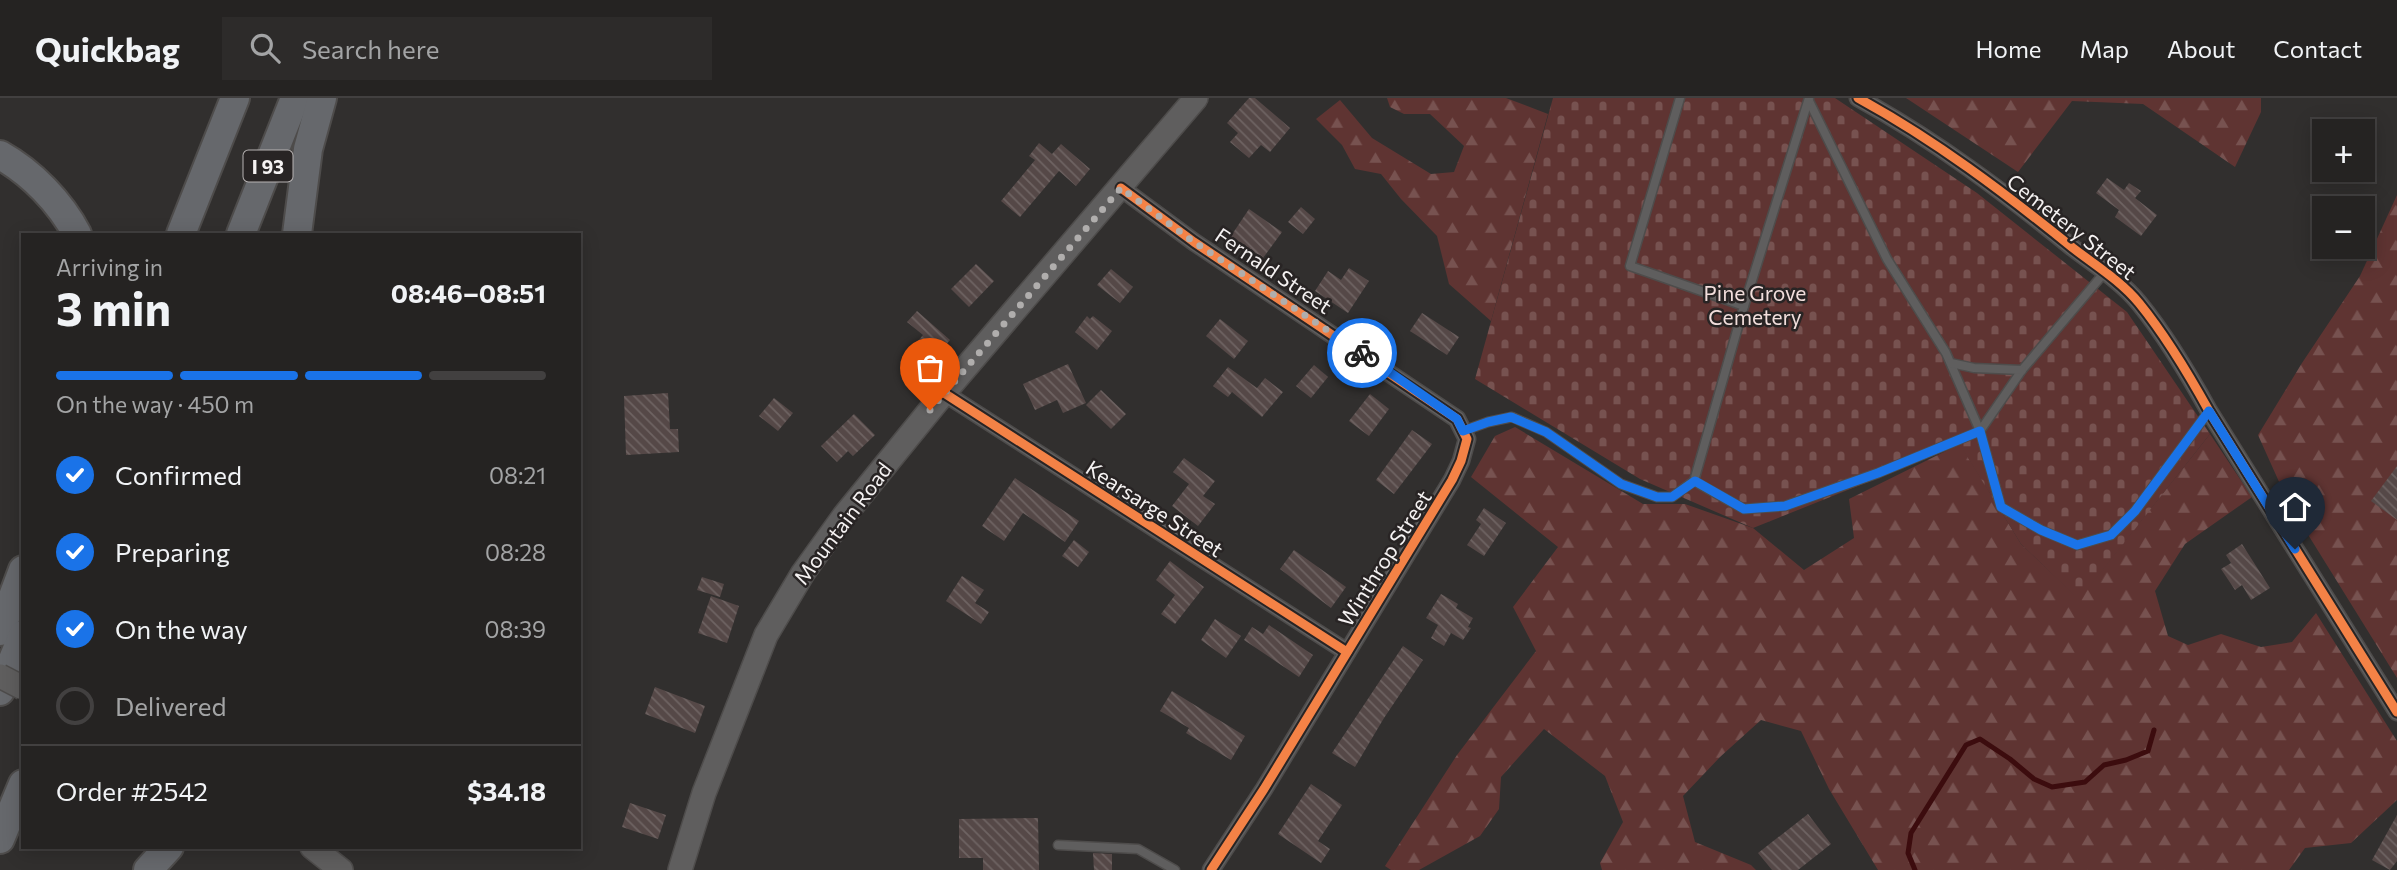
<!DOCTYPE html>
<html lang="en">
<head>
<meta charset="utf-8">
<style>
	:root { --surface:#252322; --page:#2d2b2a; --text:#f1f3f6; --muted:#a3a4a5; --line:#424040; --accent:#1a73e8 }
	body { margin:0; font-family:Commissioner,sans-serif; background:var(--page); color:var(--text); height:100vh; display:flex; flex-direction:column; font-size:26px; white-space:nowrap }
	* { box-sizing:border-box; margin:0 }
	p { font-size:23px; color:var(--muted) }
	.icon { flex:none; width:38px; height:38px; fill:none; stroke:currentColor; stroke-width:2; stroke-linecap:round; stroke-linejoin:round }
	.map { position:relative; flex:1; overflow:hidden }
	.side { position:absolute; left:21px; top:135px; width:560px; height:616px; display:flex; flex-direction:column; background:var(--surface); border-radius:0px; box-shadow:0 4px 18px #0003,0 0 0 2px var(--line) }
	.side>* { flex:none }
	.buttons { position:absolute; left:2312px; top:21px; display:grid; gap:14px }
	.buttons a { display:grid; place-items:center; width:63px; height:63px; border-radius:0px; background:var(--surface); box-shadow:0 4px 18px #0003,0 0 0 2px var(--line); font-size:35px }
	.pin { position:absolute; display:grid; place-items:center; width:60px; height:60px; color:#fff; margin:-72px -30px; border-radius:50% 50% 50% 0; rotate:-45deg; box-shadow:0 0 7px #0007 }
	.pin .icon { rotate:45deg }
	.courier { position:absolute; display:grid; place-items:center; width:70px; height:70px; margin:-35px; border:5px solid #1a73e8; border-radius:50%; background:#fff; color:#222; box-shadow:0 2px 9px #0007 }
	.overview em { font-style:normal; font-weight:700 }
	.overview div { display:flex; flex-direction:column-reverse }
	.overview { display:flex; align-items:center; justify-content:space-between; height:119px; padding:0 35px }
	h1 { font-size:46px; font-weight:700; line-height:52px }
	.bar { display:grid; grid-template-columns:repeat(4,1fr); gap:10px 7px; align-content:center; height:84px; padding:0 35px }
	.bar i { height:9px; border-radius:5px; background:var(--line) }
	.bar .on { background:var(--accent) }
	.bar p { grid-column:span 4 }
	.line { display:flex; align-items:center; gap:18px; padding:0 35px; border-top:2px solid var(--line) }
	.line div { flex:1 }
	ol { padding:0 35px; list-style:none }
	li { display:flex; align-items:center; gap:21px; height:77px }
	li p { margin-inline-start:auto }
	li .icon { padding:7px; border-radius:50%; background:var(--accent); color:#fff; stroke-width:4 }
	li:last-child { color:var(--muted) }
	li i { width:38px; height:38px; border:4px solid var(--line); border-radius:50% }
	header { display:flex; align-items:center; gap:42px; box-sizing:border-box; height:98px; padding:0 35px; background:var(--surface); border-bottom:2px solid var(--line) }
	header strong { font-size:33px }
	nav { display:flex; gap:38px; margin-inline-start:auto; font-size:24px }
	.search { width:490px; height:63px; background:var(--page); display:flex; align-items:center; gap:18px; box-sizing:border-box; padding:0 24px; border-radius:0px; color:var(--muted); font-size:26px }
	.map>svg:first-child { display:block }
</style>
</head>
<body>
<header>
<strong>Quickbag</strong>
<div class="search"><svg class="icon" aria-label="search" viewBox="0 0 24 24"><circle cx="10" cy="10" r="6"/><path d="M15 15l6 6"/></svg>Search here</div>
<nav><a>Home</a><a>Map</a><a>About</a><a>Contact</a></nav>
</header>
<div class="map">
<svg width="2397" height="772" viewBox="0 0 2397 772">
	<defs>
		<pattern id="forest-firs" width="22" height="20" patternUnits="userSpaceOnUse" patternTransform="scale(1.75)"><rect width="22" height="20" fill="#5f3432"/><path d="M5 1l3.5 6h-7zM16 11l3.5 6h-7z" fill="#775250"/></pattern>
		<pattern id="cemetery-stones" width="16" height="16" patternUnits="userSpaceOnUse" patternTransform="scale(1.75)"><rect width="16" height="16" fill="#5f3432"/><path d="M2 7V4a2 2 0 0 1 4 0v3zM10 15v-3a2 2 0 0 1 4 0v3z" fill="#775250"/></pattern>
		<pattern id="building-back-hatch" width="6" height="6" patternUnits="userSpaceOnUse" patternTransform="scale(1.75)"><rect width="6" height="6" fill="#554847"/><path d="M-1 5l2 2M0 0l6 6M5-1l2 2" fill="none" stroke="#6e6362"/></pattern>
	</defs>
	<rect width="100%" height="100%" fill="#312f2e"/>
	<g fill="url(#forest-firs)">
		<polygon points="1387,0 1506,0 1548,16 1491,223 1449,186 1437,138 1401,101 1381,76 1355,71 1342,47 1316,21 1340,2 1372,40 1431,76 1454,74 1464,48 1430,16 1404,16 1390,9"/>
		<polygon points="1906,0 2261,0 2261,14 2235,69 2143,6 2072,3 2018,74"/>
		<polygon points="2397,97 2397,580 2289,406 2258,337 2302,265 2360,178"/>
		<polygon points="1515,329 1643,406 1685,406 1753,430 1804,472 1854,440 1849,401 1960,346 2021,446 2079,501 2210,336 2252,399 2185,446 2155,493 2168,538 2188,547 2221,536 2261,549 2292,544 2316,515 2397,643 2397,702 2351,745 2305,750 2289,772 1878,772 1829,691 1801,633 1761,622 1720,659 1683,698 1695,744 1751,767 1756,772 1602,772 1600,765 1623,724 1605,678 1544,631 1501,679 1499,711 1480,738 1419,772 1391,772 1385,768 1457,657 1536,553 1513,509 1558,449 1471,379 1495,338"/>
	</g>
	<polygon fill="url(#cemetery-stones)" points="1553,0 1835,0 1977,95 2127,214 2210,336 2079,502 2021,446 1960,347 1753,430 1640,381 1475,281"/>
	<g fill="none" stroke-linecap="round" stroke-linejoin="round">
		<polyline stroke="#3c0c0e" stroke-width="5" points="1915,772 1908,755 1911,735 1966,647 1980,641 2010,661 2034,681 2052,689 2085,684 2104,667 2126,662 2148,653 2154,632"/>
	</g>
	<g fill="url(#building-back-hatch)">
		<polygon points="1249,0 1255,0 1290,30 1270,54 1261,47 1249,60 1230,44 1238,35 1227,25"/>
		<polygon points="1039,45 1052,56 1061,46 1090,71 1076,88 1059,73 1020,119 1001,103 1035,62 1029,58"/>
		<polygon points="2107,80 2124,92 2129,85 2141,93 2135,100 2157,117 2141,138 2115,119 2119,112 2096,95"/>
		<polygon points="1301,109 1315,121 1303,136 1288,124"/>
		<polygon points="1249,111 1282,134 1263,160 1231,138"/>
		<polygon points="976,166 994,183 969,209 951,191"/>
		<polygon points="1349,170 1369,183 1348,215 1315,193 1328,173 1341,182"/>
		<polygon points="1111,171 1133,189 1120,205 1097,187"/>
		<polygon points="917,213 950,242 918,279 900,264 923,237 907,224"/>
		<polygon points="1422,215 1459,239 1447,257 1410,233"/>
		<polygon points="1087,218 1090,221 1093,218 1112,233 1097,252 1075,234"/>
		<polygon points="1220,221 1248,243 1234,261 1206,238"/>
		<polygon points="1068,266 1086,305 1063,315 1057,302 1035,312 1023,286"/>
		<polygon points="1314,267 1328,279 1311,300 1296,288"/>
		<polygon points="1228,269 1257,290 1265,280 1283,294 1262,319 1232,294 1228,299 1213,288"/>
		<polygon points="1101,292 1126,316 1111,331 1086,307"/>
		<polygon points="668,295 670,331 678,331 679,354 626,357 624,298"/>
		<polygon points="1370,296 1389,311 1369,338 1349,323"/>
		<polygon points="774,300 793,315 778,333 759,318"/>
		<polygon points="854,316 875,337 853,358 848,353 837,364 821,348"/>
		<polygon points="1412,332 1432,346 1394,396 1376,382"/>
		<polygon points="1184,360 1215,383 1203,398 1215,406 1198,428 1172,408 1189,386 1173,374"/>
		<polygon points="2397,368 2397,422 2371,403"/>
		<polygon points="1015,380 1079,423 1065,444 1023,415 1004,443 982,428"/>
		<polygon points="1484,410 1506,425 1484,458 1467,447 1481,426 1476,422"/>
		<polygon points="1074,442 1089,454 1078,469 1062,458"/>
		<polygon points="2242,446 2270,490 2251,502 2242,487 2235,492 2221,471 2231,465 2226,457"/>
		<polygon points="1294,452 1346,489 1331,510 1280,471"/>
		<polygon points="1170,463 1204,489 1175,526 1161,516 1175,497 1156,482"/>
		<polygon points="962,478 984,492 975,505 989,514 981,526 946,503"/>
		<polygon points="702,479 724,486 720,499 697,492"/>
		<polygon points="1441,496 1458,506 1456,510 1473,520 1468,529 1471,530 1463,542 1451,535 1444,548 1431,540 1438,527 1426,520"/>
		<polygon points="711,498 739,508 727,545 698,535"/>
		<polygon points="1215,521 1241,538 1226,560 1201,542"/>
		<polygon points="1269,527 1313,557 1299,579 1244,542 1252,529 1263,536"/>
		<polygon points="1403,548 1423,562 1384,620 1355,669 1332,655"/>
		<polygon points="655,589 705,608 695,635 645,616"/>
		<polygon points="1172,593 1245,638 1231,662 1186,635 1189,630 1160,613"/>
		<polygon points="1311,686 1342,707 1318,743 1330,751 1321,765 1278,736"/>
		<polygon points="630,705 666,717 658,741 622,729"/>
		<polygon points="1808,716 1831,746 1798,772 1772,772 1758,755"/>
		<polygon points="2397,717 2397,763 2390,772 2372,762"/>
		<polygon points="1038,720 1039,772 983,772 983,760 959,760 959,721"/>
		<polygon points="1093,755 1112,756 1112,772 1094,772"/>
	</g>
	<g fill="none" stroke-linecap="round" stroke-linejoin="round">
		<g stroke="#4e4c4b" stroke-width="11">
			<g id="lane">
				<polyline points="1680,0 1630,168 1744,208 1694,383 1744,411 1785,408 1878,375 1980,333 2022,272 2105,174"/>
				<polyline points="1809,3 1887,161 1946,255 1980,333 2001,409 2041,432 2077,447 2111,437 2135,413 2209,313"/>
				<polyline points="1744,208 1809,0"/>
				<polyline points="1951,265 1974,270 2022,272"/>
				<polyline points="1463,333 1488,324 1512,319 1546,334 1621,386 1657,399 1672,399 1694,383"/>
				<polyline points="1058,747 1138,751 1175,772"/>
			</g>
		</g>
		<g stroke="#4e4c4b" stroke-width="19">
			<g id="street">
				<path d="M1858,0C1935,42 2005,95 2073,150C2095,167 2121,183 2139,205C2166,238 2188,275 2209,313L2397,614"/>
				<polyline points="1121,90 1194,144 1457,321 1467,341 1461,363 1452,382 1264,691 1211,772"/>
				<polyline points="944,295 1347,554"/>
			</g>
		</g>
		<g stroke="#4e4c4b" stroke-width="26">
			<g id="secondary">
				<polyline points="312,749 341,772"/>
				<polyline points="680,772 704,695 766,537 803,475 844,418 944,295 1196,0"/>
			</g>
		</g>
		<g stroke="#4e4c4b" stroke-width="32">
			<g id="highway">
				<path d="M0,57C32,75 60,104 77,136"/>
				<polyline points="181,136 235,0"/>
				<polyline points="241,136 295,0"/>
				<polyline points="297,136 308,51 322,0"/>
				<polyline points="0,533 23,472"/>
				<polyline points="0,593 23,537"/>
				<polyline points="0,741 23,686"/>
				<polyline points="148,772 169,749"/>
			</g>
		</g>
		<use href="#lane" stroke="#5f5e5e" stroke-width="8"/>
		<use href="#street" stroke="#5f5e5e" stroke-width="16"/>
		<use href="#secondary" stroke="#5f5e5e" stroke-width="23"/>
		<use href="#highway" stroke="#66686c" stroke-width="28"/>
		<g stroke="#4e4c4b" stroke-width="26" stroke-linecap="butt">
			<polyline id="secondary-bridge" points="0,578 23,590"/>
		</g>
		<use href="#secondary-bridge" stroke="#5f5e5e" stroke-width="23"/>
		<g stroke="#282424" stroke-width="13">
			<g id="cycleway">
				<path d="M1858,0C1935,42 2005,95 2073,150C2095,167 2121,183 2139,205C2166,238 2188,275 2209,313L2397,614"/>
				<polyline points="1121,90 1194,144 1457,321 1467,341 1461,363 1452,382 1264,691 1211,772"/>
				<polyline points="944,295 1347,554"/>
			</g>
		</g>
		<use href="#cycleway" stroke="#f48246" stroke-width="9"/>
	</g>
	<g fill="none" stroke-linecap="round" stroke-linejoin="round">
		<polyline stroke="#b0aead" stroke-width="7" stroke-dasharray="0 12.6" points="930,312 1121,90 1194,144 1362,255"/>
		<polyline stroke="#1a73e8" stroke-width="9" points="1362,255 1457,321 1463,333 1488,324 1511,319 1546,334 1621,386 1657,399 1672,399 1695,383 1744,411 1785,408 1878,375 1980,333 2001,409 2041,432 2077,447 2111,437 2135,413 2209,313 2295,451"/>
	</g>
	<g text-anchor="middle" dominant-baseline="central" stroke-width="5" stroke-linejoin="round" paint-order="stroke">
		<rect fill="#282424" stroke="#b8b4b4" stroke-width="2" x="243.5" y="52.5" width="49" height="31" rx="5"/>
		<g font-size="19" font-weight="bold" fill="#f5f2f2">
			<text x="268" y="68">I 93</text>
		</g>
		<g font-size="21" fill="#f5f2f2" stroke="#282424">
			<text transform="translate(2072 128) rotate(38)">Cemetery Street</text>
			<text transform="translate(1274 172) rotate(34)">Fernald Street</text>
			<text transform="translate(1155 410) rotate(33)">Kearsarge Street</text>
			<text transform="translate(842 425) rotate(-53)">Mountain Road</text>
			<text transform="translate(1384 460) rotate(-58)">Winthrop Street</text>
		</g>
		<g font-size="21" fill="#f2dedc" stroke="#282424">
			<text x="1755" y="194">Pine Grove<tspan x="1755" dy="24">Cemetery</tspan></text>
		</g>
	</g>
</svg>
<div class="buttons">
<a>+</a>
<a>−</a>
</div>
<div class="pin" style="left:930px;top:312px;background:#ea580c"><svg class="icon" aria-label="bag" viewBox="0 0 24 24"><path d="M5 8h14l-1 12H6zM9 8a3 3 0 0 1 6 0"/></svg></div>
<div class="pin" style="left:2295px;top:451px;background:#1f2937"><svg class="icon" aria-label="home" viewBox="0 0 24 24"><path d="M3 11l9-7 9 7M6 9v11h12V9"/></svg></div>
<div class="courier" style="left:1362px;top:255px"><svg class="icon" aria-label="bike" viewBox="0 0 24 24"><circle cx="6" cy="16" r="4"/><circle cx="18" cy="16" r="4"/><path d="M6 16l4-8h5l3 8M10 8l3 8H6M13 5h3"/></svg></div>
<section class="side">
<div class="overview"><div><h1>3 min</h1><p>Arriving in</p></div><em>08:46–08:51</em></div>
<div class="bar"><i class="on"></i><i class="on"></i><i class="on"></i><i></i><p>On the way · 450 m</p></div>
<ol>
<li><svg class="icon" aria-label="check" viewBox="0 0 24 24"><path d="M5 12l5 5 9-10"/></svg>Confirmed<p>08:21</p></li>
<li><svg class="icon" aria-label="check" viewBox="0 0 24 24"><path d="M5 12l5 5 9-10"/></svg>Preparing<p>08:28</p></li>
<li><svg class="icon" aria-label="check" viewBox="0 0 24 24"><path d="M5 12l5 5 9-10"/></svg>On the way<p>08:39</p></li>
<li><i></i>Delivered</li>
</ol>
<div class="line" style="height:91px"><div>Order #2542</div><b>$34.18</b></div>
</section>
</div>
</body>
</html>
